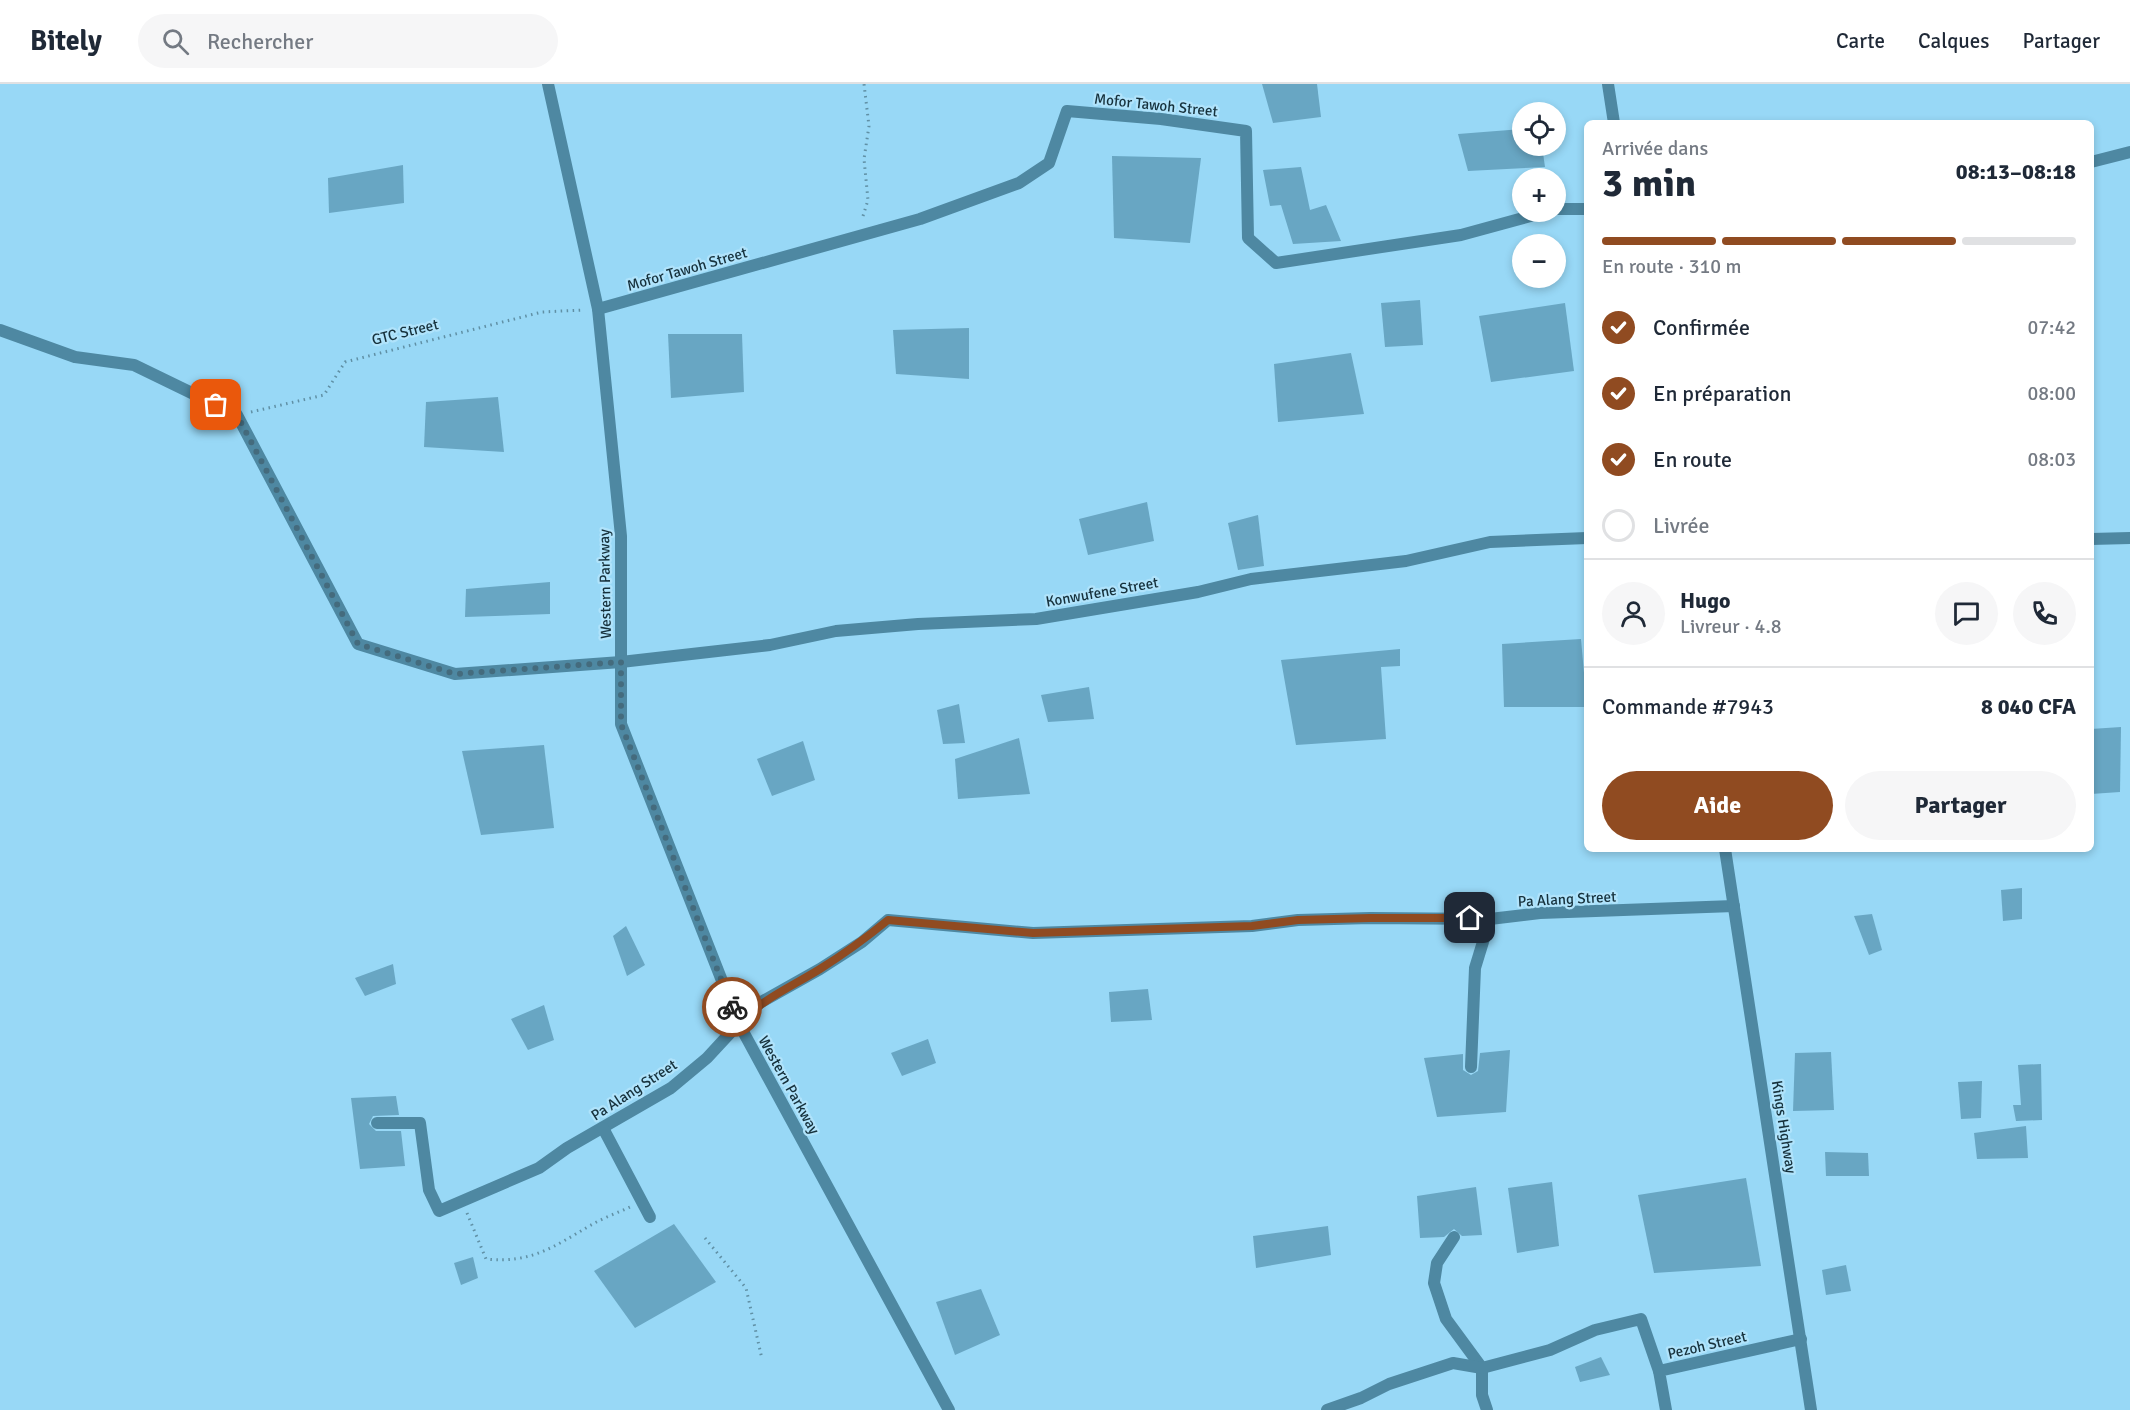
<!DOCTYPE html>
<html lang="fr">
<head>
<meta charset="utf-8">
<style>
	:root { --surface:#fff; --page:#f6f6f7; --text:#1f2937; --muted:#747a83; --line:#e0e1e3; --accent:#904b21 }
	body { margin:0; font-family:Signika,sans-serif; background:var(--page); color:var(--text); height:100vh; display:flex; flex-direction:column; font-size:22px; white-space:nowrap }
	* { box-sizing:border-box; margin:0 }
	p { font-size:20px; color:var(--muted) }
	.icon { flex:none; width:33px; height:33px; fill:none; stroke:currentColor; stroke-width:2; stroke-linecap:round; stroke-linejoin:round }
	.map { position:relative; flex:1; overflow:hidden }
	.panel { position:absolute; left:1584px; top:36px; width:510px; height:732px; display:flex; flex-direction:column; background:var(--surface); border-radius:9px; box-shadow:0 3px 9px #0003 }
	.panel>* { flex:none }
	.controls { position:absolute; left:1512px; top:18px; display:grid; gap:12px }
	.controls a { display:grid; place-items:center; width:54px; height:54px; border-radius:50%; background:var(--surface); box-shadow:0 3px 9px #0003; font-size:30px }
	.pin { position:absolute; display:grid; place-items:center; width:51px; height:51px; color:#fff; margin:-26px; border-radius:12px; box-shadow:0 3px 9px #0006 }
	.courier { position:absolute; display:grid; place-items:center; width:60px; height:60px; margin:-30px; border:4px solid #904b21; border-radius:50%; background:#fff; color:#222; box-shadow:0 2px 8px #0007 }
	.overview em { font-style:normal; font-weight:800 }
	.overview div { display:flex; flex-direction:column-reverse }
	.overview { display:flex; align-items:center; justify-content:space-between; height:102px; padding:0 18px }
	h1 { font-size:39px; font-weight:800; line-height:45px }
	.bar { display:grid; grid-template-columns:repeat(4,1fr); gap:9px 6px; align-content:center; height:72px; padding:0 18px }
	.bar i { height:8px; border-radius:4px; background:var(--line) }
	.bar .selected { background:var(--accent) }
	.bar p { grid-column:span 4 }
	.line { display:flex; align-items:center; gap:15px; padding:0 18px; border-top:2px solid var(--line) }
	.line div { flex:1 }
	.round { display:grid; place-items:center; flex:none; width:63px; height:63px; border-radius:32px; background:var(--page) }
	ol { padding:0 18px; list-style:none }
	li { display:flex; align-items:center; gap:18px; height:66px }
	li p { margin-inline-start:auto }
	li .icon { padding:6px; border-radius:50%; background:var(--accent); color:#fff; stroke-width:4 }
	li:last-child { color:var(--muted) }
	li i { width:33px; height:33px; border:3px solid var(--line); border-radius:50% }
	.action { display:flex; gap:12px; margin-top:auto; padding:12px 18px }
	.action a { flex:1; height:69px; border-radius:36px; background:var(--accent); color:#fff; font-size:24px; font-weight:800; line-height:69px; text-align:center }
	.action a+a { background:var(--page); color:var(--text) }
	header { display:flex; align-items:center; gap:36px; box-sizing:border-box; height:84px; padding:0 30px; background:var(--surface); border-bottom:2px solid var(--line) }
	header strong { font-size:28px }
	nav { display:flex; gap:33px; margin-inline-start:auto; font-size:21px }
	.search { width:420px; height:54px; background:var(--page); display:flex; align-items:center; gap:15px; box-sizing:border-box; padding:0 21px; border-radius:33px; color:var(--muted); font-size:22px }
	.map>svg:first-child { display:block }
</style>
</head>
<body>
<header>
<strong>Bitely</strong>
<div class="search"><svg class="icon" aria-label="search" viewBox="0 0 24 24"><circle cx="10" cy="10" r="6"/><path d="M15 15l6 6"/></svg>Rechercher</div>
<nav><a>Carte</a><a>Calques</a><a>Partager</a></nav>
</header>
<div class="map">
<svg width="2130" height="1326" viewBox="0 0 2130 1326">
	<rect width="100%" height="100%" fill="#98d8f6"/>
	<g fill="#68a6c3">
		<polygon points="1262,0 1317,0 1321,33 1273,39"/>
		<polygon points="1522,45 1522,62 1542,62 1545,83 1468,87 1458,50"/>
		<polygon points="1112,72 1201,74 1190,159 1114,154"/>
		<polygon points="403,81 404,119 329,129 328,94"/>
		<polygon points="1301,83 1310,126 1326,121 1341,157 1293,160 1281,121 1270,122 1263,86"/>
		<polygon points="1420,216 1423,261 1385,263 1381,219"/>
		<polygon points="1565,219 1574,287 1491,298 1479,232"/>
		<polygon points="969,244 969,295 896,290 893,246"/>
		<polygon points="668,250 742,250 744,308 671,314"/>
		<polygon points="1351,269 1364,330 1278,338 1274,280"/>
		<polygon points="498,313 504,368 424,363 426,318"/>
		<polygon points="1147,418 1154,457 1088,471 1079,435"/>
		<polygon points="1258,431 1264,482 1238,486 1228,439"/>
		<polygon points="550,498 550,530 465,533 466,505"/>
		<polygon points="1581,555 1587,623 1504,623 1502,560"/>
		<polygon points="1400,565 1400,582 1381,583 1386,655 1296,661 1281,576"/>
		<polygon points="1089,603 1094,635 1048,638 1041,611"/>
		<polygon points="959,620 965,659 943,660 937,626"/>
		<polygon points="2121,643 2120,708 2091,710 2091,645"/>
		<polygon points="1019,654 1030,710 958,715 955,675"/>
		<polygon points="803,657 815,696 772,712 757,675"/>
		<polygon points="544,661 554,744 481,751 462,667"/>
		<polygon points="2022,804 2022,835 2003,837 2001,806"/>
		<polygon points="1872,830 1882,866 1869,871 1854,832"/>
		<polygon points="626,842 645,881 627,892 613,852"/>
		<polygon points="393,880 396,900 365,912 355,894"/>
		<polygon points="1148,905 1152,936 1111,938 1109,908"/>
		<polygon points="544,921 554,956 528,966 511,935"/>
		<polygon points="928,955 936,979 902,992 891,969"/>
		<polygon points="1510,966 1506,1028 1437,1033 1424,974 1463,970 1463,986 1471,991 1478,987 1480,969"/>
		<polygon points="1831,968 1834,1026 1793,1027 1795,969"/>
		<polygon points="2041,980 2042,1036 2016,1037 2013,1021 2021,1021 2018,981"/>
		<polygon points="1982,997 1981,1034 1961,1035 1958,998"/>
		<polygon points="396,1012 399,1031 373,1032 369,1040 376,1047 401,1047 405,1082 360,1085 351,1014"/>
		<polygon points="2026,1042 2028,1074 1977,1075 1974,1049"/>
		<polygon points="1825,1068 1868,1069 1869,1092 1826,1092"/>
		<polygon points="1746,1094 1761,1182 1654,1189 1638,1111"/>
		<polygon points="1552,1098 1559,1162 1517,1169 1508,1104"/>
		<polygon points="1476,1103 1482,1151 1462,1152 1454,1145 1444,1153 1420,1154 1417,1112"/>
		<polygon points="674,1140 716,1198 635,1244 594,1187"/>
		<polygon points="1328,1142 1331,1171 1256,1184 1253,1152"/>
		<polygon points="473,1173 478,1194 461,1201 454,1179"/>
		<polygon points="1846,1181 1851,1207 1826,1211 1822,1186"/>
		<polygon points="981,1205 1000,1251 955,1271 936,1218"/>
		<polygon points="1601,1273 1610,1291 1580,1298 1575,1283"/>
	</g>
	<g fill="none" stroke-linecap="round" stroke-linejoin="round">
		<g stroke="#6090a5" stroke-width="3" stroke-dasharray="1.5 4.5" stroke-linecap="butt">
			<polyline points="863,132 868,116 864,75 869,42 864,0"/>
			<polyline points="251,328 324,311 345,278 542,228 584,226"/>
			<path d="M467,1129L486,1175C531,1180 555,1162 591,1141C603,1134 617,1129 630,1123"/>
			<polyline points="705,1154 746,1204 762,1275"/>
		</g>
		<g stroke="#4e88a2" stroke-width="12">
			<polyline points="548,0 598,225 621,452 621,640 739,940 949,1326"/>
			<polyline points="2091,78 2130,68"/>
			<polyline points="1556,125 1587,125"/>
			<polyline points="598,225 920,135 1019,99 1049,79 1067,27 1161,35 1246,47 1248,154 1276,179 1461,151 1545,128"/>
			<polyline points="0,246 75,273 134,281 237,331 358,560 455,590 621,578 770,561 836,547 918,540 1036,535 1198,508 1251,495 1406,477 1490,458 1587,454"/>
			<polyline points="2091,455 2130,454"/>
			<polyline points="1471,983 1475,884 1490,835"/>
			<polyline points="377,1039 420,1039 429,1106 439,1127 539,1084 567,1064 671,1004 707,974 756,921 820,885 862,858 888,836 1033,849 1252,842 1298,836 1370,834 1490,835 1540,829 1734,822"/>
			<polyline points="603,1044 650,1133"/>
			<polyline points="1454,1153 1437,1179 1434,1199 1446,1235 1482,1284 1482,1311 1487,1326"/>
			<polyline points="1327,1326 1361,1314 1389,1300 1453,1279 1482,1284 1550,1266 1595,1246 1641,1235 1659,1287"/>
			<polyline points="1666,1326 1659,1287 1801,1255"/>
		</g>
		<g stroke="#4e88a2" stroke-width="12">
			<polyline points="1608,0 1614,39"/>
			<polyline points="1725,765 1811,1326"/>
		</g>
	</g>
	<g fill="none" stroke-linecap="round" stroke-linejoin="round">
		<polyline stroke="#446b7d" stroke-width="6" stroke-dasharray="0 10.8" points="216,321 237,331 358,560 455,590 621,578 621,640 732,923"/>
		<path stroke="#904b21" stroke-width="8" d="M732,923L739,940C762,915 791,903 820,885C844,870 866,854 888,836L1033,849L1252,842L1298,836L1370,834H1470"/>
	</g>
	<g text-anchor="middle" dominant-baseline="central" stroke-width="4.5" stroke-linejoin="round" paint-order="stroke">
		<g font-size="15" fill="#16313c" stroke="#b0e3fb">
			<text transform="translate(1156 21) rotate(6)">Mofor Tawoh Street</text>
			<text transform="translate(687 185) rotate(-16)">Mofor Tawoh Street</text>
			<text transform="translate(405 248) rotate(-14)">GTC Street</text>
			<text transform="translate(605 500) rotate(-91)">Western Parkway</text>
			<text transform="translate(1102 508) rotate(-10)">Konwufene Street</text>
			<text transform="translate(1567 815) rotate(-3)">Pa Alang Street</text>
			<text transform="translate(789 1001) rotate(61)">Western Parkway</text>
			<text transform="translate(634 1006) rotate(-33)">Pa Alang Street</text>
			<text transform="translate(1784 1043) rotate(81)">Kings Highway</text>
			<text transform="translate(1707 1261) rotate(-13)">Pezoh Street</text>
		</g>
	</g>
</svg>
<div class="controls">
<a><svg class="icon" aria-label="locate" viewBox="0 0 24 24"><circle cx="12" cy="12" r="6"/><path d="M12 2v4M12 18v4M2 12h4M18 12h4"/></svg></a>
<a>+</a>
<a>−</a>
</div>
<div class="pin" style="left:216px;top:321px;background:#ea580c"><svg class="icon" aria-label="bag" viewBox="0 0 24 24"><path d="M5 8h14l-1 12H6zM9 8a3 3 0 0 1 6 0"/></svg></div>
<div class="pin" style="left:1470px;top:834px;background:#1f2937"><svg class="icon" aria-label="home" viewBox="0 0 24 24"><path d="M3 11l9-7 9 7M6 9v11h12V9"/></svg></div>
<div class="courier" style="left:732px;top:923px"><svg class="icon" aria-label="bike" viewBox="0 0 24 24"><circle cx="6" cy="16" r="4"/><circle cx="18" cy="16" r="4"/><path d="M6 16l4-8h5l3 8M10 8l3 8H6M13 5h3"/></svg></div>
<section class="panel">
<div class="overview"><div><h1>3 min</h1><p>Arrivée dans</p></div><em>08:13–08:18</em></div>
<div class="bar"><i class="selected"></i><i class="selected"></i><i class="selected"></i><i></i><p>En route · 310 m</p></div>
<ol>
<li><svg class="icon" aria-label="check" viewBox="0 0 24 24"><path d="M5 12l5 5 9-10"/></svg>Confirmée<p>07:42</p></li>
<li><svg class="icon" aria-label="check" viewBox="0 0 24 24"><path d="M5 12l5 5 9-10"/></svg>En préparation<p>08:00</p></li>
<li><svg class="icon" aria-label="check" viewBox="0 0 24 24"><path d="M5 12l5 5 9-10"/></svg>En route<p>08:03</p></li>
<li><i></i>Livrée</li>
</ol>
<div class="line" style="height:108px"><a class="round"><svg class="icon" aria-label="person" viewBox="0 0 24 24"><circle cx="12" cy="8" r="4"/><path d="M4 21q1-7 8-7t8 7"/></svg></a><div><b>Hugo</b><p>Livreur · 4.8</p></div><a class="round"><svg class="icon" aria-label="chat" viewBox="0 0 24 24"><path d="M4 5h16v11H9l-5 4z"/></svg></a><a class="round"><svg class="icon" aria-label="phone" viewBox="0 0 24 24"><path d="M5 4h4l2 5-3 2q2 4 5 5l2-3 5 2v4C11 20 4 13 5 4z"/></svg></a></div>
<div class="line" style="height:78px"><div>Commande #7943</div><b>8 040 CFA</b></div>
<div class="action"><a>Aide</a><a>Partager</a></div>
</section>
</div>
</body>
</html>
